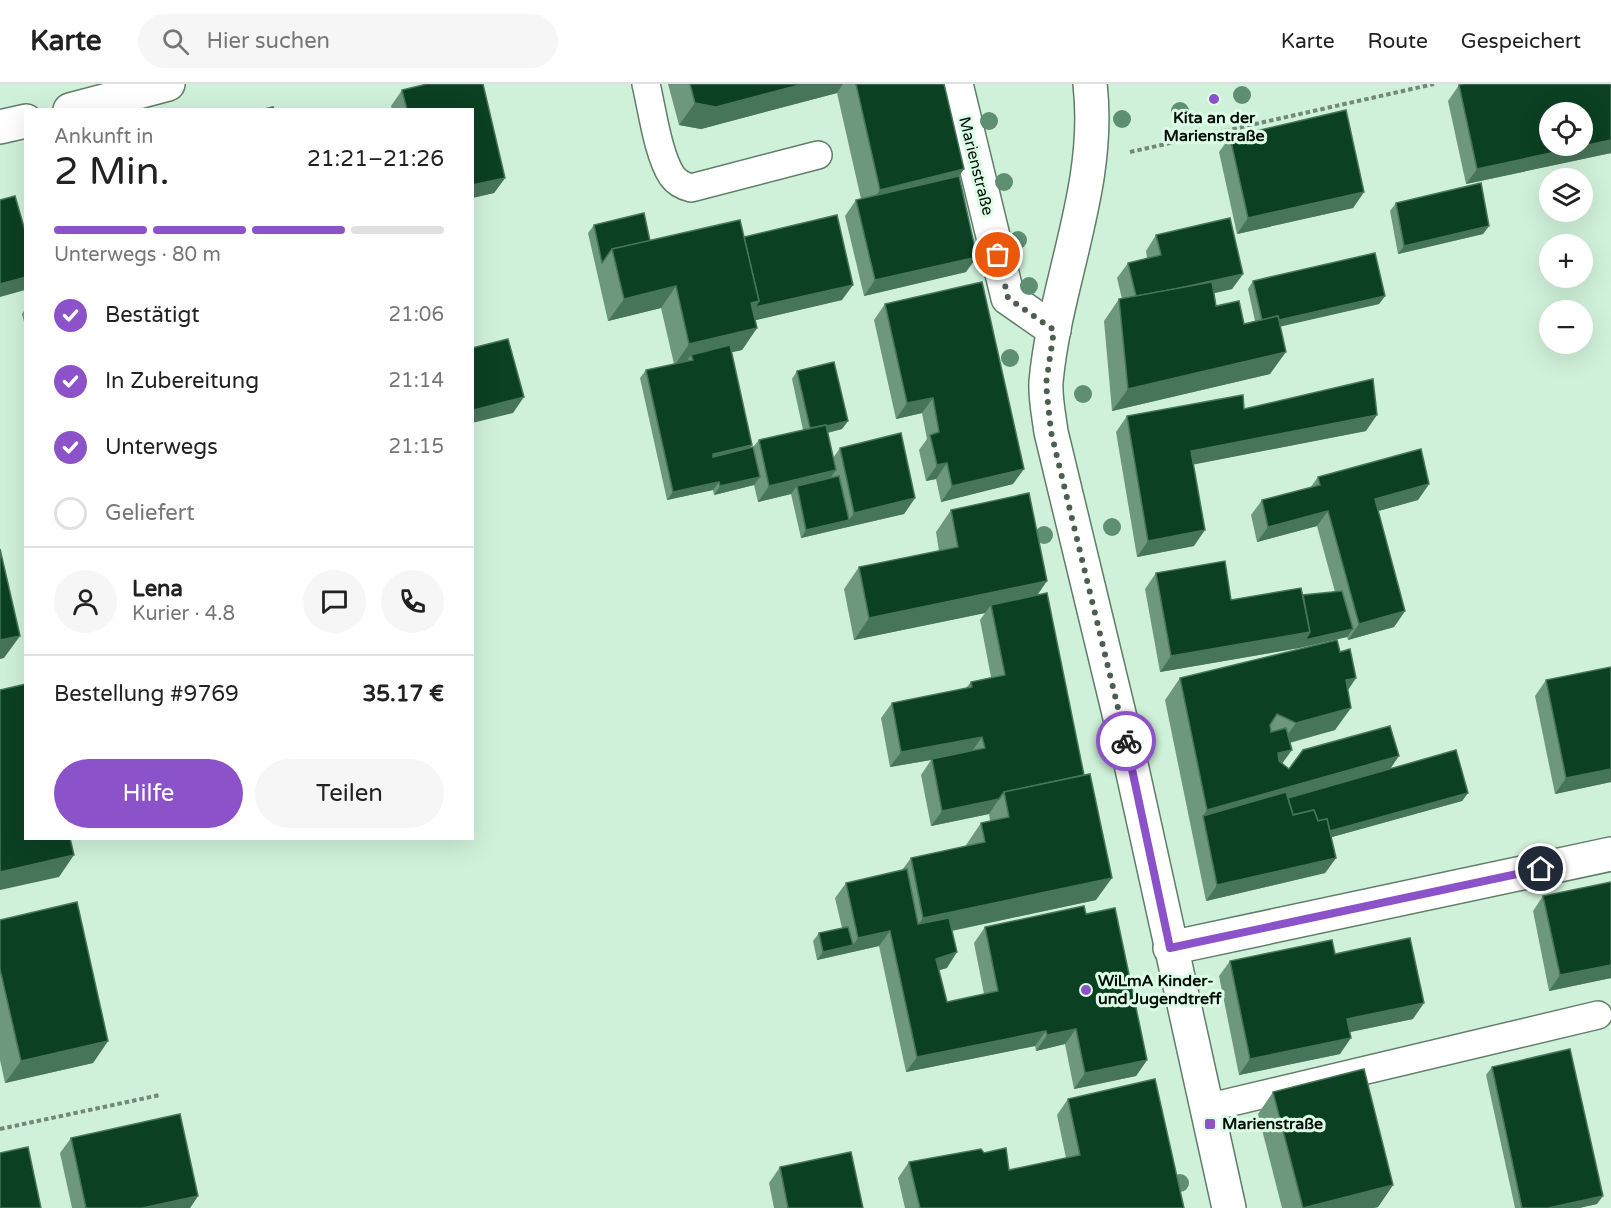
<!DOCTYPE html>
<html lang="de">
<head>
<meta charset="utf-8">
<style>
	:root { --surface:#fff; --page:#f6f6f6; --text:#222; --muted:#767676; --line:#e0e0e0; --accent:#8c52c9 }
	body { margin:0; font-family:"Varela Round",sans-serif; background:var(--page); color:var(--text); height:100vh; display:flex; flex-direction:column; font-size:22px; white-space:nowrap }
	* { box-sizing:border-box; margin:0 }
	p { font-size:20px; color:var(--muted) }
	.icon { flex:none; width:33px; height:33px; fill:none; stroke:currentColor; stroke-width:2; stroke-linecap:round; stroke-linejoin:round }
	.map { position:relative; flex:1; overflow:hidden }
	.panel { position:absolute; left:24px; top:24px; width:450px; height:732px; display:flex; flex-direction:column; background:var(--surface); border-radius:0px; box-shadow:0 6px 24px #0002 }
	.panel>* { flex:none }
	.buttons { position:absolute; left:1539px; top:18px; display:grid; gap:12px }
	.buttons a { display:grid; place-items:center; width:54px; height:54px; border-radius:50%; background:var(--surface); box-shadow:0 6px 24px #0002; font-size:30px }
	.pin { position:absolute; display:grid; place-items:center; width:51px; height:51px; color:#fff; margin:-26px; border:3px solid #fff; border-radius:50%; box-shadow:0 2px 6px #0007 }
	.courier { position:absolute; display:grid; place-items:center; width:60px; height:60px; margin:-30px; border:4px solid #8c52c9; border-radius:50%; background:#fff; color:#222; box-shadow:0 2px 8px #0007 }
	.head em { font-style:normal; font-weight:600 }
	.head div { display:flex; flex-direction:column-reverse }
	.head { display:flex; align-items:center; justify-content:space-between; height:102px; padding:0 30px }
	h1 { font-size:39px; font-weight:600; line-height:45px }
	.bar { display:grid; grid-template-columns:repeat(4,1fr); gap:9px 6px; align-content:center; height:72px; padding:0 30px }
	.bar i { height:8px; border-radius:4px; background:var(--line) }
	.bar .current { background:var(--accent) }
	.bar p { grid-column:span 4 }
	.line { display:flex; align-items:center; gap:15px; padding:0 30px; border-top:2px solid var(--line) }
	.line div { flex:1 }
	.round { display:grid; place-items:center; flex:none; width:63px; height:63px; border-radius:32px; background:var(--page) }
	ol { padding:0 30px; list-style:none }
	li { display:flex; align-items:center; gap:18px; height:66px }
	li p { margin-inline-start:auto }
	li .icon { padding:6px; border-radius:50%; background:var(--accent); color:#fff; stroke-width:4 }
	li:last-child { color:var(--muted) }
	li i { width:33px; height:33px; border:3px solid var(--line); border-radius:50% }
	.primary-button { display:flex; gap:12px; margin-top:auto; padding:12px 30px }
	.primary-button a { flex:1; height:69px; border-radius:36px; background:var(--accent); color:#fff; font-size:24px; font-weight:600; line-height:69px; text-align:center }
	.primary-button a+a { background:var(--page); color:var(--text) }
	header { display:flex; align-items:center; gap:36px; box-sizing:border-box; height:84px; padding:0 30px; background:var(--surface); border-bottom:2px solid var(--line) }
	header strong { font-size:28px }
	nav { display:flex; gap:33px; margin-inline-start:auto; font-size:21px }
	.search { width:420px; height:54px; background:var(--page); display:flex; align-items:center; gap:15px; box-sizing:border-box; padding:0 21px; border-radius:33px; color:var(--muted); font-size:22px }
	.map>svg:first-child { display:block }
</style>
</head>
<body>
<header>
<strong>Karte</strong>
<div class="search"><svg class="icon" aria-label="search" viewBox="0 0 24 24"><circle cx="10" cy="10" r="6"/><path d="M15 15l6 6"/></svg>Hier suchen</div>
<nav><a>Karte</a><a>Route</a><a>Gespeichert</a></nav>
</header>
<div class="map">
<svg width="1611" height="1124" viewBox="0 0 1611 1124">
	<rect width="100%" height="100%" fill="#d0f1d9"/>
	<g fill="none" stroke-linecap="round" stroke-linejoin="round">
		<g stroke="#607d68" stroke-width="30">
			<g id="service">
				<path d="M646,0C652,25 658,71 672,92C677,99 683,102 691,104L818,71"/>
				<polyline points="1206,1024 1598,931"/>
			</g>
		</g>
		<g stroke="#607d68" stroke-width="36">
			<g id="minor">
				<polyline points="956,0 1008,214 1054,246"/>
				<polyline points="70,26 168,0"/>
				<polyline points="0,43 26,37"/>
				<polyline points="1170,864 1611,770"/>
			</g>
		</g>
		<g stroke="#607d68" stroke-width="36">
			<path id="tertiary" d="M1090,0C1102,102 1055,198 1046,298C1045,314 1049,332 1051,348L1129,671L1229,1124"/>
		</g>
		<g stroke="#728978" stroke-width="4" stroke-dasharray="4.5 3" stroke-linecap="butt">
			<polyline points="1130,68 1434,0"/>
			<polyline points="0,1045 160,1011"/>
		</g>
		<use href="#service" stroke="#fff" stroke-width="27"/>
		<use href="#minor" stroke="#fff" stroke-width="33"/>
		<use href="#tertiary" stroke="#fff" stroke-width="33"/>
	</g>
	<g fill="#5e8f72">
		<circle cx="1242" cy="11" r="9"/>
		<circle cx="1180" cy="27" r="9"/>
		<circle cx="1122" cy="35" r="9"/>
		<circle cx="989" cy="37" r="9"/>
		<circle cx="1004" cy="98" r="9"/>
		<circle cx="1018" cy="156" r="9"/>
		<circle cx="1029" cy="202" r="9"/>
		<circle cx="1010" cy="274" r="9"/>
		<circle cx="1083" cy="310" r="9"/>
		<circle cx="1112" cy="443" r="9"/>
		<circle cx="1044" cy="451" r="9"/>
		<circle cx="1180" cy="1099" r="9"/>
	</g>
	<g fill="#6e987e">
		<polygon points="427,0 483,0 505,94 494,109 472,114 472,26 392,26 391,22 402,6"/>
		<polygon points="668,0 944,0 964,85 959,92 966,188 864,212 845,132 856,116 861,115 837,9 701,45 679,41"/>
		<polygon points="1611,0 1611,69 1466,100 1448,17 1459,1"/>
		<polygon points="1230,53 1364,108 1353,124 1237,150 1219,68"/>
		<polygon points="1396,119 1489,142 1483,150 1398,170 1390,127"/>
		<polygon points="594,141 650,157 744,153 842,216 755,236 757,244 742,266 731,268 750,364 753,363 759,356 803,346 792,295 797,287 848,337 842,345 828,349 833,374 840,364 915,414 904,430 801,454 791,410 758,418 754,401 714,411 713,406 667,416 640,294 646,286 674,280 661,224 608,237 588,149"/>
		<polygon points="1156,151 1243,190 1232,205 1214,209 1216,222 1244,240 1255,237 1248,205 1253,197 1385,212 1379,220 1280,242 1270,290 1112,327 1104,237 1119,215 1122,215 1117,194 1128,179 1147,174 1146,167"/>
		<polygon points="885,220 1013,400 941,418 936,395 926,397 919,366 927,355 922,329 896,335 874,236"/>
		<polygon points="26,224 26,246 22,230"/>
		<polygon points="1244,325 1366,347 1194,380 1194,462 1137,473 1116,348 1127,332"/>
		<polygon points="1318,393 1429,400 1418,416 1378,427 1405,527 1394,543 1348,556 1347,553 1299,564 1160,588 1145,505 1156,489 1231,516 1335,508 1317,442 1257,458 1251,431 1262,416 1310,404"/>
		<polygon points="951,426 1037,511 1096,816 952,847 947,884 939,886 947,918 984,910 974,859 985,843 1086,830 1147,976 1136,992 1074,1005 1065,960 1036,967 1035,962 906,988 879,862 817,876 813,857 819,849 842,844 835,814 846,799 902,786 911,774 966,762 966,761 981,739 990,737 989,730 931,742 921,691 931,676 890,683 881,634 892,619 966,604 971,598 991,593 980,536 985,529 854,556 844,505 859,483 939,467 936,448"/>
		<polygon points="1340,568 1356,594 1348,606 1335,646 1290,659 1282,680 1289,685 1390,685 1468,709 1462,717 1331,753 1336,774 1325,789 1206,817 1165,616 1180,594"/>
		<polygon points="1611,583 1611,698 1555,710 1535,612 1546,596"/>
		<polygon points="1543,812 1611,894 1549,907 1533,827"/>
		<polygon points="0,836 108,957 93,979 5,999 0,976"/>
		<polygon points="1335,870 1413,935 1350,948 1340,970 1239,991 1219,892 1230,877"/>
		<polygon points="1492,983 1597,1120 1579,1124 1515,1124 1486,991"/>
		<polygon points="1273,1008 1393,1101 1378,1123 1374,1124 1282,1124 1258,1030"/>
		<polygon points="1068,1015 1184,1124 905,1124 898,1094 909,1078 984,1069 1009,1086 1066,1074 1057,1031"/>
		<polygon points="71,1054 198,1112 190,1124 72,1124 60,1069"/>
		<polygon points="780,1083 863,1124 774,1124 769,1099"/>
	</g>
	<g fill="#477559">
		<polygon points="803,0 843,0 837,9 701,45 679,41 695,19"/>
		<polygon points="1611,56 1611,69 1466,100 1477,85"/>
		<polygon points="964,85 948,107 864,128 880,106"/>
		<polygon points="505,94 494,109 472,114 472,101"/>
		<polygon points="1364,108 1353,124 1237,150 1248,134"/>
		<polygon points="1489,142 1483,150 1398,170 1404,162"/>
		<polygon points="977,173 966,188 864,212 875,196"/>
		<polygon points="1243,190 1232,205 1125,230 1136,214"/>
		<polygon points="26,193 25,206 0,213 0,200"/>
		<polygon points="853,201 842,216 735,241 751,219"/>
		<polygon points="676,202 661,224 608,237 624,215"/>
		<polygon points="1385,212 1379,220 1257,248 1263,239"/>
		<polygon points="757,244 742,266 692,277 693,276 691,271 686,279 674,282 689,260"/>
		<polygon points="1286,268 1270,290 1112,327 1128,305"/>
		<polygon points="524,313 513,329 472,339 472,328 474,326"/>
		<polygon points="933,314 922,329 896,335 907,319"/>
		<polygon points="1377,331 1366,347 1181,383 1191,367"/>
		<polygon points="848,337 842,345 805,354 810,346"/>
		<polygon points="752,361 747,369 707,378 713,370"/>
		<polygon points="947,379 936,395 926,397 937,381"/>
		<polygon points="1024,385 1013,400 941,418 952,402"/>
		<polygon points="836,386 825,402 797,402 791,410 758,418 769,402"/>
		<polygon points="760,393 754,401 714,411 720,402"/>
		<polygon points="719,398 713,406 667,416 673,408"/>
		<polygon points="1429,400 1418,416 1364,431 1375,415"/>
		<polygon points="915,414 904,430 843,444 854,429"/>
		<polygon points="1328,427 1317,442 1257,458 1268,443"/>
		<polygon points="849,436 843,444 801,454 806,446"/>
		<polygon points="1205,446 1194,462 1137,473 1148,457"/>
		<polygon points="1047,497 1032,519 991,521 985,529 854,556 869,534"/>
		<polygon points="1405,527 1394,543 1348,556 1359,540"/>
		<polygon points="1353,545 1347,553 1299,564 1160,588 1171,572 1310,548"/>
		<polygon points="20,552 4,574 0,575 0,556"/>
		<polygon points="1356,594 1341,616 1346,596"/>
		<polygon points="1351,624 1335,646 1280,661 1296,639"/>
		<polygon points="982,653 971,669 890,683 901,668"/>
		<polygon points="1292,666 1276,688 1278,669"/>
		<polygon points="1399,672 1384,694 1203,732 1207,726"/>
		<polygon points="1611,685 1611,698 1555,710 1566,694"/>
		<polygon points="1468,709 1462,717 1318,757 1323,749"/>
		<polygon points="999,715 989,730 931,742 942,727"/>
		<polygon points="74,771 59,793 0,806 0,788"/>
		<polygon points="1336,774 1325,789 1206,817 1217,801"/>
		<polygon points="1112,794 1096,816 907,856 923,834"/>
		<polygon points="890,847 879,862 817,876 823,868 853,861 858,854"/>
		<polygon points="957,868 947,884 925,890 936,875"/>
		<polygon points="1611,881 1611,894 1549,907 1560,891"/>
		<polygon points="1424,919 1413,935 1336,951 1347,935"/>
		<polygon points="1076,945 1065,960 1036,967 1047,951"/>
		<polygon points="1046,947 1035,962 906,988 917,973"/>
		<polygon points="1351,954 1340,970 1239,991 1250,975"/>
		<polygon points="108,957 93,979 5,999 21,977"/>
		<polygon points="1147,976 1136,992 1074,1005 1085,989"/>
		<polygon points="1393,1101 1378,1123 1374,1124 1303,1124"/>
		<polygon points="198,1112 190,1124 142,1124"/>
		<polygon points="1603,1112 1597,1120 1579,1124 1548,1124"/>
	</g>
	<g fill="#0c4022" stroke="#477559" stroke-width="1.5" fill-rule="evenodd">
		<polygon points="427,0 483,0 505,94 472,101 472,26 407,26 402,6"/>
		<polygon points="690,0 803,0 716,23 695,19"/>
		<polygon points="856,0 944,0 964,85 880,106"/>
		<path d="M1464,0H1611V56L1477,85L1459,1ZM1550,28H1582V62H1550Z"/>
		<polygon points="273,23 274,26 261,26"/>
		<polygon points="1346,26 1364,108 1248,134 1230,53"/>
		<polygon points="959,92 977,173 875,196 856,116"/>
		<polygon points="1481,99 1489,142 1404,162 1396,119"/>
		<polygon points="15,112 26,150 26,193 0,200 0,116"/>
		<polygon points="644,129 650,157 612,165 602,179 594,141"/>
		<polygon points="837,131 853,201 755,223 759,217 744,153"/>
		<polygon points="1230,134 1243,190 1175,205 1136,212 1128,179 1161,171 1156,151"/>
		<polygon points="740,136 759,217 751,219 757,244 689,260 676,202 624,215 612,165"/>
		<polygon points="1375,169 1385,212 1279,236 1278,232 1262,236 1253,197"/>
		<polygon points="982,198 1024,385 952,402 947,379 937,381 930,351 939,348 933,314 907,319 885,220"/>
		<polygon points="1212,198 1216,222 1239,217 1244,240 1278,232 1286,268 1128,305 1119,215"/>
		<polygon points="508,255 524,313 474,326 472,320 472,264"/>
		<polygon points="730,261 752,361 713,370 713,373 753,363 760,393 720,402 719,398 673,408 646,286 693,276 691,271"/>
		<polygon points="834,278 848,337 827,342 826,341 810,344 797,287"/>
		<polygon points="1373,295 1377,331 1191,367 1205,446 1148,457 1127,332 1243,311 1244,325"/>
		<polygon points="826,341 836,386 769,402 759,356"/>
		<polygon points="901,349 915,414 854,429 840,364"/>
		<polygon points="1421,365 1429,400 1375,415 1405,527 1359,540 1328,427 1268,443 1262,416 1320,401 1318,393"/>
		<polygon points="839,392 849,436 806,446 797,402"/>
		<polygon points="1029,409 1047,497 869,534 859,483 958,463 951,426"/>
		<polygon points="0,465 20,552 0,556"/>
		<polygon points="1225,477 1231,516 1301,504 1310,548 1171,572 1156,489"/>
		<polygon points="1342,507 1353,545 1305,556 1310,548 1303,511"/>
		<polygon points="1047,509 1084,691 1004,708 999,715 942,727 932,675 985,664 982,653 901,668 892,619 972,603 971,598 1005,591 991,521"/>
		<polygon points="1337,556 1340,568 1350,565 1356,594 1346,596 1351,624 1296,639 1277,630 1270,641 1271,648 1286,644 1292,666 1278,669 1279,677 1289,685 1303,666 1390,642 1399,672 1207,726 1180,594"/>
		<polygon points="1611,583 1611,685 1566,694 1546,596"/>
		<polygon points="26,600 26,754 70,754 74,771 0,788 0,606"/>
		<polygon points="1456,666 1468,709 1330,747 1327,735 1318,737 1314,726 1293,731 1288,714"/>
		<polygon points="1090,690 1112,794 923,834 911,774 985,758 981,739 1009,733 1004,708"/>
		<polygon points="1286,708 1293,731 1314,726 1318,737 1327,735 1336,774 1217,801 1203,732"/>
		<polygon points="907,785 918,840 949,834 957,868 936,875 947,918 998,907 985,843 1084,822 1086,830 1115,824 1147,976 1085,989 1076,945 1047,951 1046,947 917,973 890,847 858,854 846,799"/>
		<polygon points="1611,798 1611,881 1560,891 1543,812"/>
		<polygon points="77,818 108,957 21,977 0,885 0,836"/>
		<polygon points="848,843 853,861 823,868 819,849"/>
		<polygon points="1410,854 1424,919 1347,935 1351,954 1250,975 1230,877 1332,856 1335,870"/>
		<polygon points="1570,965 1603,1112 1548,1124 1522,1124 1492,983"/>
		<polygon points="1364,985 1393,1101 1303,1124 1273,1008"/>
		<polygon points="1155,995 1184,1124 920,1124 909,1078 981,1065 984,1069 1006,1064 1009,1086 1080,1071 1068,1015"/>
		<polygon points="180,1030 198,1112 142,1124 86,1124 71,1054"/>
		<polygon points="28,1063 41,1124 0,1124 0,1069"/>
		<polygon points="851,1068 863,1124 788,1124 780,1083"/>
	</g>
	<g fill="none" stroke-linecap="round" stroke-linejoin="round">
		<polyline stroke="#4c5e50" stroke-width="6" stroke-dasharray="0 10.8" points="998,171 1008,214 1054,246 1046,300 1051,348 1126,657"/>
		<polyline stroke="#8c52c9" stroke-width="8" points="1126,657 1170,864 1541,785"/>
	</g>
	<g fill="#8c52c9" stroke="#ddfee6" stroke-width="2">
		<circle cx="1214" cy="15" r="6"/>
		<circle cx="1086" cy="906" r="6"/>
		<rect x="1204" y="1034" width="12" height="12" rx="3"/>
	</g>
	<g text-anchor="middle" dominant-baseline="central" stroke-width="6" stroke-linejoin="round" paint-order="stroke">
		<g font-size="16" font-weight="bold" fill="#050f07" stroke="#ddfee6" text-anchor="start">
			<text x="1214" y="34" text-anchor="middle">Kita an der<tspan x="1214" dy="18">Marienstraße</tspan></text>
			<text x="1098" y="897">WiLmA Kinder-<tspan x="1098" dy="18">und Jugendtreff</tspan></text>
			<text x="1222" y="1040">Marienstraße</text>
		</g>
		<g font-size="16" fill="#050f07" stroke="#ddfee6">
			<text transform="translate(976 82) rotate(76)">Marienstraße</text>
		</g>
	</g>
</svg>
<div class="buttons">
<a><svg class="icon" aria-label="locate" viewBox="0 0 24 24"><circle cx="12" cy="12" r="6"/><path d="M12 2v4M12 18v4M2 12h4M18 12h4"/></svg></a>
<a><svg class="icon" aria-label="layers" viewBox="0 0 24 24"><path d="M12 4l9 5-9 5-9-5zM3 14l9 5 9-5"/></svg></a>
<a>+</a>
<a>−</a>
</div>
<div class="pin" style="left:998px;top:171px;background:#ea580c"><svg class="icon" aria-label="bag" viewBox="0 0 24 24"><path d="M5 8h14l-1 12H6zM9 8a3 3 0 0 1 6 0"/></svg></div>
<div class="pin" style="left:1541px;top:785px;background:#1f2937"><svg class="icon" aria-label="home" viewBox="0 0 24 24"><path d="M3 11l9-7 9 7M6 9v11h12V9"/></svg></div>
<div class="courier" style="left:1126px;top:657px"><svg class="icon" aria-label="bike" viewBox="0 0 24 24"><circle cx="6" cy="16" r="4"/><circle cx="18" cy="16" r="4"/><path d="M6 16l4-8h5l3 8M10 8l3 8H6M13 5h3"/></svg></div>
<section class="panel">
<div class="head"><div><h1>2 Min.</h1><p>Ankunft in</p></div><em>21:21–21:26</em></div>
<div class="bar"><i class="current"></i><i class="current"></i><i class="current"></i><i></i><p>Unterwegs · 80 m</p></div>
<ol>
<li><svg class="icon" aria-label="check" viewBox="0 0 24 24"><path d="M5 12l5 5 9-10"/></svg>Bestätigt<p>21:06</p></li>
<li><svg class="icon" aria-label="check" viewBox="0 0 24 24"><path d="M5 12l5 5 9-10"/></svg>In Zubereitung<p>21:14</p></li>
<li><svg class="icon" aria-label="check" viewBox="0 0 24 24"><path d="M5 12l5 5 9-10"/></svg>Unterwegs<p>21:15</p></li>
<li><i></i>Geliefert</li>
</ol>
<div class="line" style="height:108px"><a class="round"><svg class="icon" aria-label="person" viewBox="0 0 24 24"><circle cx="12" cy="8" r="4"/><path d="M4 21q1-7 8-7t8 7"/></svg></a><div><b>Lena</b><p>Kurier · 4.8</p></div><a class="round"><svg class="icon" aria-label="chat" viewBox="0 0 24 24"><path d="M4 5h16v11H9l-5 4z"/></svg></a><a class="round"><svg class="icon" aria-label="phone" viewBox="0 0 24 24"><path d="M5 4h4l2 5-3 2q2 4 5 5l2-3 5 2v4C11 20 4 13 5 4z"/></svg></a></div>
<div class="line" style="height:78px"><div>Bestellung #9769</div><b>35.17 €</b></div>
<div class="primary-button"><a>Hilfe</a><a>Teilen</a></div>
</section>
</div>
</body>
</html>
